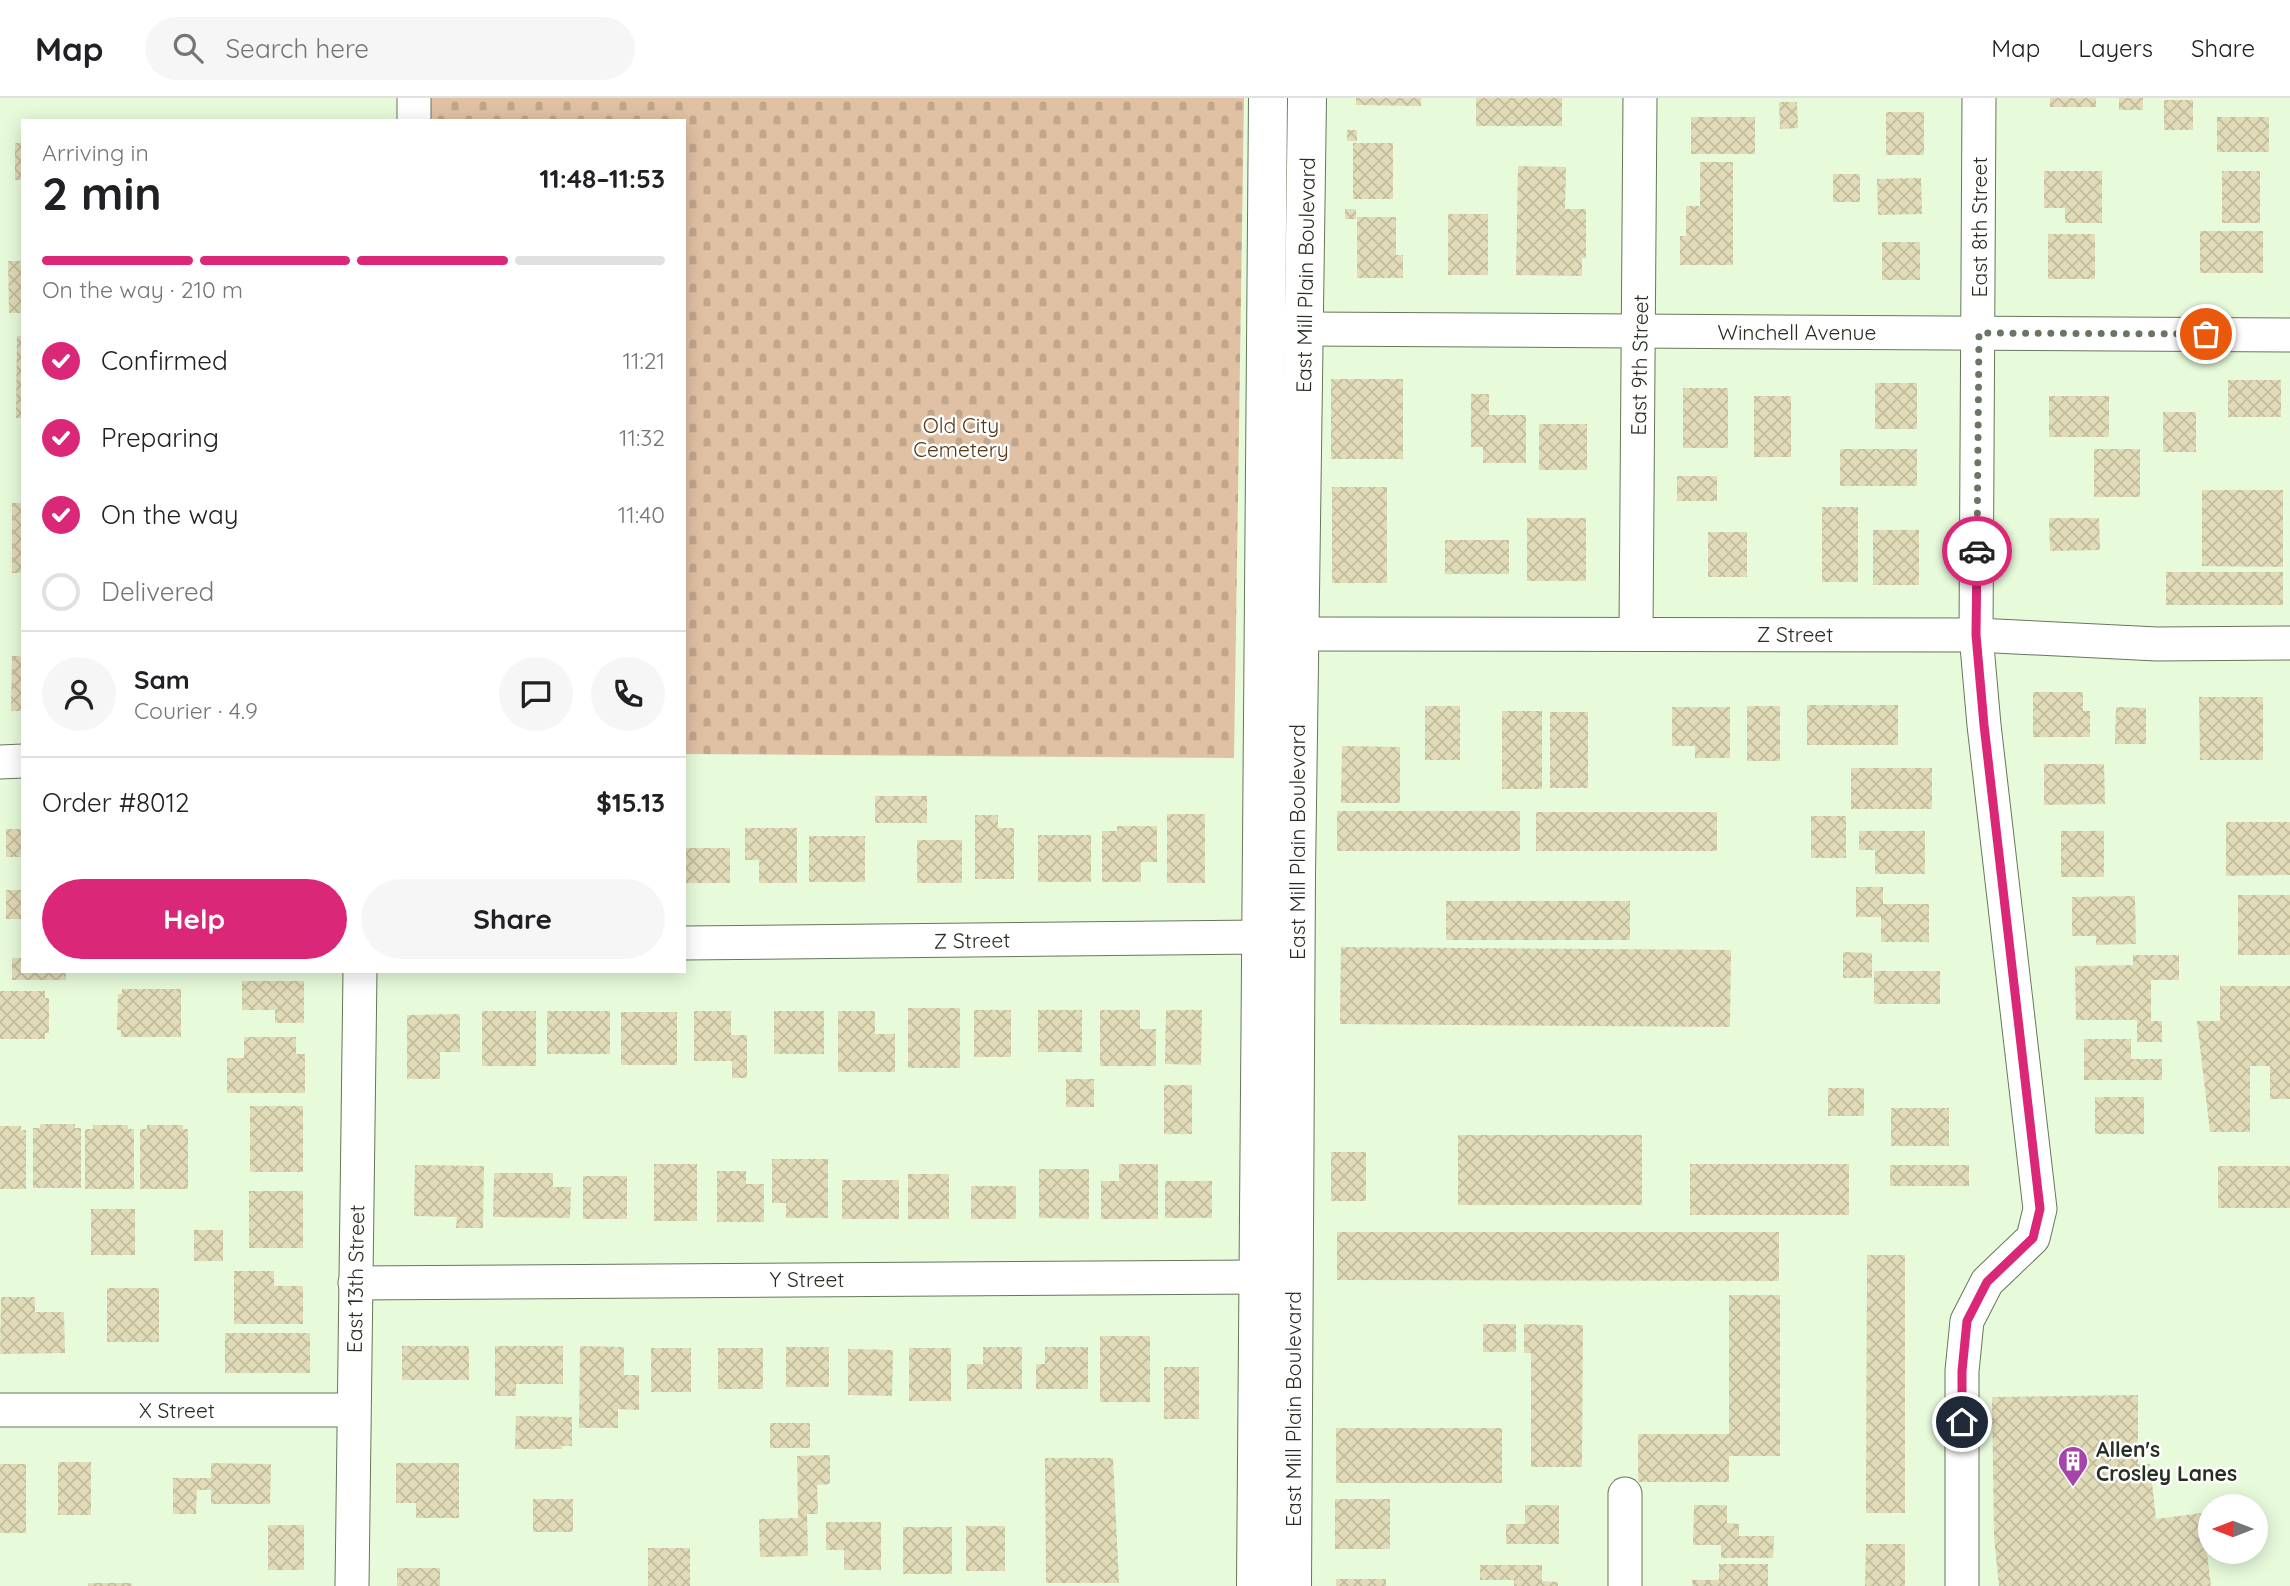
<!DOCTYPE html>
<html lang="en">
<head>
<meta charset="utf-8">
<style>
	:root { --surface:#fff; --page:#f6f6f6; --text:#202124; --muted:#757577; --line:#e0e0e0; --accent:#db2777 }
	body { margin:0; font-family:Quicksand,sans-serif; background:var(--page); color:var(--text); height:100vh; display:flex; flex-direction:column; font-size:26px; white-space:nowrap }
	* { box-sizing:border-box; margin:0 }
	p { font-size:23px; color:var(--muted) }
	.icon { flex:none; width:38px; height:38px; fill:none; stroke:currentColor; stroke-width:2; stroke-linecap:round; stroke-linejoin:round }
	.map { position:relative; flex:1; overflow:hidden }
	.side { position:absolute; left:21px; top:21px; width:665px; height:854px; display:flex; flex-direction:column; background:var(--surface); border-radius:0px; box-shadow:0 4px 18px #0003 }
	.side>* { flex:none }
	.needle { width:46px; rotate:270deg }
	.tools { position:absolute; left:2198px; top:1396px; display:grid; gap:14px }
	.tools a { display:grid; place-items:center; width:70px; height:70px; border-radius:50%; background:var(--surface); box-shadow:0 4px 18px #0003; font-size:35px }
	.pin { position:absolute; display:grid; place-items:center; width:60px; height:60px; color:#fff; margin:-30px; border:4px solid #fff; border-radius:50%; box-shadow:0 2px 7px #0007 }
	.courier { position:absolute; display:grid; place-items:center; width:70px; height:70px; margin:-35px; border:5px solid #db2777; border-radius:50%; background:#fff; color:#222; box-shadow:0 2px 9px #0007 }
	.overview em { font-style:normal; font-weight:800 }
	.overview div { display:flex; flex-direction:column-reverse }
	.overview { display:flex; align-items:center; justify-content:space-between; height:119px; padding:0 21px }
	h1 { font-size:46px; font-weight:800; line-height:52px }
	.bar { display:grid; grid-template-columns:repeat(4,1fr); gap:10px 7px; align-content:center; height:84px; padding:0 21px }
	.bar i { height:9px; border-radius:5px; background:var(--line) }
	.bar .active { background:var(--accent) }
	.bar p { grid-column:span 4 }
	.line { display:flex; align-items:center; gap:18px; padding:0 21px; border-top:2px solid var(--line) }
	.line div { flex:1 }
	.round { display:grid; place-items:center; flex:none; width:74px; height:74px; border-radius:37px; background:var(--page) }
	ol { padding:0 21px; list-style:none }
	li { display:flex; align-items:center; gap:21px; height:77px }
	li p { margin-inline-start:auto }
	li .icon { padding:7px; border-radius:50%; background:var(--accent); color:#fff; stroke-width:4 }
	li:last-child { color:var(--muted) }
	li i { width:38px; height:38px; border:4px solid var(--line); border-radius:50% }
	.button { display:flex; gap:14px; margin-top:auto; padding:14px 21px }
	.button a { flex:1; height:80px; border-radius:42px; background:var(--accent); color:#fff; font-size:28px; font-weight:800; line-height:80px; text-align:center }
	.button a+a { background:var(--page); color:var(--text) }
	header { display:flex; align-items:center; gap:42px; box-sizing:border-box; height:98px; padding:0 35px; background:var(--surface); border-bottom:2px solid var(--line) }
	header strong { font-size:33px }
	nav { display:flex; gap:38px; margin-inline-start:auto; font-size:24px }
	.search { width:490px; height:63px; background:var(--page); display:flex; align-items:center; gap:18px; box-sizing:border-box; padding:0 24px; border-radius:38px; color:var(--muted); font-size:26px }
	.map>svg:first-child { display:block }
</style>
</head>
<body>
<header>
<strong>Map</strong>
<div class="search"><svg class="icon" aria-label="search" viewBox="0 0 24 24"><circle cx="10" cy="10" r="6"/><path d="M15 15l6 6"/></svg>Search here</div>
<nav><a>Map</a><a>Layers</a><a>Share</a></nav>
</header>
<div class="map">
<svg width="2290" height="1488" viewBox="0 0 2290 1488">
	<defs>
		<pattern id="cemetery-stones" width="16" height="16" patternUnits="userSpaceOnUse" patternTransform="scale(1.75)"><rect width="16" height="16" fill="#e0c1a3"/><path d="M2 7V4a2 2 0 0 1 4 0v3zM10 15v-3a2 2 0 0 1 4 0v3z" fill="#c0a68c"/></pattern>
		<pattern id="building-cross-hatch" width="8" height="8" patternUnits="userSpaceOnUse" patternTransform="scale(1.75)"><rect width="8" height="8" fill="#e1dbb8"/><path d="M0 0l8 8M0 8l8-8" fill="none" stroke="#c1bc9e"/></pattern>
	</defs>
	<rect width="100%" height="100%" fill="#e7fbdb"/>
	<polygon fill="url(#cemetery-stones)" points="425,0 1244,0 1234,660 684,656 684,23 425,23"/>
	<g fill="url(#building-cross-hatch)">
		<polygon points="1356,0 1421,0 1421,8 1356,7"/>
		<rect x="1476" y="0" width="86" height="28"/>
		<rect x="2050" y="0" width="46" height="9"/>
		<rect x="2119" y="0" width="24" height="12"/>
		<rect x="2164" y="2" width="29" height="30"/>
		<polygon points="1779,4 1797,4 1798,30 1780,31"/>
		<rect x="1886" y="14" width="38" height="43"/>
		<rect x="1691" y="19" width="64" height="37"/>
		<rect x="2217" y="19" width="52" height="35"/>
		<rect x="1347" y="32" width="10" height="11"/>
		<rect x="15" y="45" width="8" height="37"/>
		<rect x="1353" y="45" width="40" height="56"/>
		<polygon points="1700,64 1733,64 1733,167 1680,167 1680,138 1686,138 1686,108 1700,108"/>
		<polygon points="1518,68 1566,69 1565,111 1586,111 1586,160 1582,160 1582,178 1516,177"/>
		<polygon points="2044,73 2102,73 2102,125 2065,125 2065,110 2044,110"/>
		<rect x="2222" y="73" width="38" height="52"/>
		<rect x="1833" y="76" width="27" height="28"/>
		<polygon points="1921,80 1922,116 1878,117 1877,81"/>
		<rect x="1345" y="111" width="11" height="10"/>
		<rect x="1448" y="116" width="40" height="61"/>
		<polygon points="1357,119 1396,119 1396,157 1403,157 1403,180 1357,180"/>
		<rect x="2200" y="133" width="63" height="42"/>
		<rect x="2048" y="136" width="47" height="45"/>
		<rect x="1882" y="144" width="38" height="38"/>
		<polygon points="8,163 23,163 23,215 9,215"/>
		<polygon points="17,238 23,238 23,320 16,320"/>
		<rect x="1331" y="281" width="72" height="80"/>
		<rect x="2228" y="282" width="53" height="37"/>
		<rect x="1875" y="285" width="42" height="46"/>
		<rect x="1683" y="290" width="45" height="60"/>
		<polygon points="1471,296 1489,296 1489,317 1526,317 1526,365 1483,365 1483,349 1471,349"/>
		<rect x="1754" y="298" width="37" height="61"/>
		<rect x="2049" y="298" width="60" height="41"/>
		<rect x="2163" y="314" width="33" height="40"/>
		<rect x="1539" y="326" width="48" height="46"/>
		<rect x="1840" y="351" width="77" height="37"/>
		<rect x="2094" y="351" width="46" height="48"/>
		<rect x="1677" y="378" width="40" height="25"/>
		<rect x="1332" y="389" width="55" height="96"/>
		<polygon points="2202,392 2283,392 2283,469 2202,468"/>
		<rect x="12" y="405" width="11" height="70"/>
		<rect x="1822" y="409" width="36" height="75"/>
		<rect x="1527" y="420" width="59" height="63"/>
		<polygon points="2049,420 2099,420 2100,452 2050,453"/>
		<rect x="1873" y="432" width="46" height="55"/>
		<rect x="1708" y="434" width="39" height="45"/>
		<rect x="1445" y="442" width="64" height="34"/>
		<rect x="2166" y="474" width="117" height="33"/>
		<polygon points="12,558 23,558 23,613 11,613"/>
		<polygon points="2033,594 2083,594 2083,613 2090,613 2090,639 2033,639"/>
		<polygon points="2199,599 2263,599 2263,662 2200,662"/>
		<rect x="1807" y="607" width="91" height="40"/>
		<rect x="1425" y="608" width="35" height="54"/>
		<rect x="1747" y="608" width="33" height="55"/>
		<polygon points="1672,609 1730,609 1730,660 1695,660 1695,648 1672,648"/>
		<polygon points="2116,609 2146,610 2146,646 2115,646"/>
		<rect x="1502" y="613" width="40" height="78"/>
		<rect x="1550" y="614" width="38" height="76"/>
		<polygon points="1342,648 1400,649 1400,705 1341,705"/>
		<polygon points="2044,666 2104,666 2105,706 2044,707"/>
		<rect x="1851" y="670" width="81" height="41"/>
		<rect x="875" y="698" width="52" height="27"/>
		<rect x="1337" y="713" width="183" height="40"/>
		<rect x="1536" y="714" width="181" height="39"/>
		<rect x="1167" y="716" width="38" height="69"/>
		<polygon points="975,717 998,717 998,730 1014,730 1014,781 975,781"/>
		<rect x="1811" y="718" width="35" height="42"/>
		<polygon points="2226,724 2290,724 2290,777 2226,778"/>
		<polygon points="1117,728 1157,728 1157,764 1141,764 1141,784 1102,784 1102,733 1117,733"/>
		<polygon points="745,730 797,730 797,785 759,785 759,762 745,762"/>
		<rect x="6" y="731" width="17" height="28"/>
		<polygon points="1859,733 1925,733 1925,776 1875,776 1875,752 1859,752"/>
		<rect x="2061" y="733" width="43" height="46"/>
		<rect x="1038" y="737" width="53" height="47"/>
		<rect x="809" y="738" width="56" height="46"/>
		<rect x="917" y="742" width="45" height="43"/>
		<rect x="684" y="750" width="46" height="35"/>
		<polygon points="1856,789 1883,789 1883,806 1929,806 1929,844 1881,844 1881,819 1856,819"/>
		<rect x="6" y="792" width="17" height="29"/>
		<rect x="2238" y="797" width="52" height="60"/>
		<polygon points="2135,798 2136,846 2096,847 2096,838 2072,838 2072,799"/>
		<rect x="1446" y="803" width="184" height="39"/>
		<polygon points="1341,849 1731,852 1730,929 1340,926"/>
		<polygon points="1843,854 1872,855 1872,880 1843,880"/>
		<polygon points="2133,857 2179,857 2179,882 2151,882 2151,923 2162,923 2162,944 2137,944 2137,922 2076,922 2075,868 2133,867"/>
		<polygon points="12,860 23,860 23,873 66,873 66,882 12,882"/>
		<rect x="1874" y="873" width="66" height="33"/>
		<polygon points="242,883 304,883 304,925 275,925 275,912 242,912"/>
		<polygon points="2220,888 2290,888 2290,1001 2270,1001 2270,968 2250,968 2250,1034 2210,1034 2197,923 2220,923"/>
		<polygon points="122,891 181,891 181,939 121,939 121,932 117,932 118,896 122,896"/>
		<polygon points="0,893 45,893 45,900 49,900 49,935 45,935 45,941 0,941"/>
		<rect x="908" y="910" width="52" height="60"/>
		<rect x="974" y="912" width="37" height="47"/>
		<rect x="1038" y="912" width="44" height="42"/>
		<polygon points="1100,912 1140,912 1140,931 1156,931 1156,968 1100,968"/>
		<polygon points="1166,912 1202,912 1201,967 1165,966"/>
		<rect x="482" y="913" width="54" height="55"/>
		<rect x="547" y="913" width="63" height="43"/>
		<polygon points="694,913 731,913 731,937 747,937 747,980 732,980 732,963 694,963"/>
		<rect x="774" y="913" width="50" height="43"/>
		<polygon points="838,913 875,913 875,936 895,936 895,974 838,974"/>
		<rect x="621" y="914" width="56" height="53"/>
		<polygon points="460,916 460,954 440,954 440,981 407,981 407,917"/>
		<polygon points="244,939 296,939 296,956 305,956 305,995 227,995 227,960 244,960"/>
		<polygon points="2084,941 2131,941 2131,961 2162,961 2162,982 2084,982"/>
		<rect x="1066" y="981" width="28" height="28"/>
		<rect x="1164" y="987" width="28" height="49"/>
		<rect x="1828" y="990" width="36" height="28"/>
		<rect x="2095" y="999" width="49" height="37"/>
		<rect x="250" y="1008" width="53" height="66"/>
		<rect x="1891" y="1010" width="58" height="38"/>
		<polygon points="40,1026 75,1026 75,1030 81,1030 81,1090 33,1090 33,1030 40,1030"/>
		<polygon points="93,1027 128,1027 128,1031 134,1031 134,1091 85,1091 85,1031 93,1031"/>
		<polygon points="147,1027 183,1027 183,1031 188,1031 188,1091 140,1091 140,1031 147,1031"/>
		<polygon points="0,1028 21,1028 21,1032 26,1032 26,1091 0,1091"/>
		<rect x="1458" y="1037" width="184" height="70"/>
		<rect x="1331" y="1054" width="35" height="49"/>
		<polygon points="772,1061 828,1061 828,1120 786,1120 786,1105 772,1105"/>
		<rect x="654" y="1066" width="43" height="57"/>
		<polygon points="1119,1066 1158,1066 1158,1121 1101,1121 1101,1083 1119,1083"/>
		<rect x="1690" y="1066" width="159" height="51"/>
		<polygon points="415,1067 484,1068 483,1130 456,1130 457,1119 414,1118"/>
		<rect x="1890" y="1067" width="79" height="21"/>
		<rect x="2218" y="1068" width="72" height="42"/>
		<polygon points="1039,1071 1089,1071 1089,1121 1039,1120"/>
		<polygon points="717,1073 746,1073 746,1086 764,1086 764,1124 717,1124"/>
		<polygon points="494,1075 553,1075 553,1089 571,1089 570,1120 493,1119"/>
		<rect x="908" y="1076" width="41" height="45"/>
		<rect x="583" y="1078" width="44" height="43"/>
		<rect x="842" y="1082" width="57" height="39"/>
		<rect x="1165" y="1083" width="47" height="37"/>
		<rect x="971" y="1088" width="45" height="33"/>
		<rect x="249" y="1093" width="54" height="57"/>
		<rect x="91" y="1111" width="44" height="46"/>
		<rect x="194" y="1132" width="29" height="31"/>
		<polygon points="1337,1134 1779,1134 1779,1183 1337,1182"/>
		<polygon points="1867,1157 1905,1157 1905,1415 1866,1415"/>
		<polygon points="234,1173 274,1173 274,1188 303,1188 303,1226 234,1226"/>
		<rect x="107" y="1190" width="52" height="54"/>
		<polygon points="1729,1197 1780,1197 1780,1358 1729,1358 1729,1384 1638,1384 1638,1336 1729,1336"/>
		<polygon points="1,1199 35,1199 35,1214 64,1214 65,1255 0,1256"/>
		<rect x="1483" y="1226" width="33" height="28"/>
		<polygon points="1524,1226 1583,1227 1582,1369 1531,1369 1531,1255 1524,1255"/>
		<rect x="225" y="1235" width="85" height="40"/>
		<rect x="1100" y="1238" width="50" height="66"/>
		<rect x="402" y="1248" width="67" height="34"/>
		<polygon points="495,1248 563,1248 563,1286 516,1286 516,1298 495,1298"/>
		<polygon points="580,1248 624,1249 624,1277 639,1277 639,1312 618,1311 618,1330 579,1330"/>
		<rect x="786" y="1249" width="43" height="40"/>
		<polygon points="983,1249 1022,1249 1022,1291 967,1291 967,1266 983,1266"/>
		<polygon points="1045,1249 1088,1249 1088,1291 1036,1291 1036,1266 1045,1266"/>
		<rect x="651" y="1250" width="40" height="44"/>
		<rect x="718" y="1250" width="45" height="41"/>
		<rect x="909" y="1250" width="42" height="53"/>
		<polygon points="848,1251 893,1252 892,1298 848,1297"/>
		<rect x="1164" y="1269" width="35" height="52"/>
		<polygon points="2138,1297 2138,1366 2150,1366 2156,1421 2202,1415 2211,1488 1999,1488 1994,1440 1992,1299"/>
		<polygon points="516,1318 572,1319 572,1348 562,1348 562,1351 515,1351"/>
		<rect x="770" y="1325" width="40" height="25"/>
		<rect x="1336" y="1330" width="166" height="55"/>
		<polygon points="830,1357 830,1386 817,1387 818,1416 807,1416 808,1458 760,1459 759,1421 798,1420 797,1358"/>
		<polygon points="1045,1360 1113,1360 1119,1485 1046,1485"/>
		<rect x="58" y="1364" width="33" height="53"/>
		<polygon points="211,1365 271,1366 270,1406 211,1406 211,1392 197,1392 196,1416 173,1416 173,1380 211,1380"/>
		<polygon points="396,1365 459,1365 459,1420 416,1420 416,1405 396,1405"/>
		<rect x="0" y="1366" width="26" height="69"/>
		<rect x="533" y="1401" width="40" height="33"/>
		<rect x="1335" y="1401" width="55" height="50"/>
		<polygon points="1525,1407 1559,1407 1559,1446 1506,1446 1506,1426 1525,1426"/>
		<polygon points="1694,1407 1727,1407 1727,1425 1739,1426 1739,1438 1774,1438 1773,1460 1721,1460 1721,1447 1693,1447"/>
		<polygon points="826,1424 881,1424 881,1472 844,1472 844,1452 826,1452"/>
		<rect x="268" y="1427" width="36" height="45"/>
		<rect x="966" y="1428" width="39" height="45"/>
		<rect x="903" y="1429" width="49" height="47"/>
		<polygon points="1866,1446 1905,1446 1905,1488 1865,1488"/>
		<rect x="648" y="1450" width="42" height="38"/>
		<polygon points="1719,1466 1768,1466 1768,1488 1693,1488 1692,1482 1719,1482"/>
		<polygon points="1480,1467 1542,1467 1542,1483 1558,1484 1558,1488 1514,1488 1514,1482 1480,1482"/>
		<rect x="397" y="1470" width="43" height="18"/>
		<rect x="1336" y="1481" width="50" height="7"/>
		<rect x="88" y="1485" width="44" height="3"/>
	</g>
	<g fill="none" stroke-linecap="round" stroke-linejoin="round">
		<g stroke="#66775b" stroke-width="35">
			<g id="minor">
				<polyline points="414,23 414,0"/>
				<polyline points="1305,231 2290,237"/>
				<polyline points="1636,534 1640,0"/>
				<polyline points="1299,536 1976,537 2157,546 2290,545"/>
				<polyline points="0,664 23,663"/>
				<polyline points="684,845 1260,839"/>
				<polyline points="355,1185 1258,1179"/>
				<polyline points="0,1312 353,1312"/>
				<polyline points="352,1488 360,873"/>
				<polyline points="1625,1488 1625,1396"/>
				<polyline points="1962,1488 1962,1273 1967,1223 1987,1184 2033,1140 2040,1111 1984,627 1976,537 1979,0"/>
			</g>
		</g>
		<g stroke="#66775b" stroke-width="40">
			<g id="secondary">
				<polyline points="1256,1488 1268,0"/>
				<polyline points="1292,1488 1296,777 1307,0"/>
			</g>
		</g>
		<use href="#minor" stroke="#fff" stroke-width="33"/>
		<use href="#secondary" stroke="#fff" stroke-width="38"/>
	</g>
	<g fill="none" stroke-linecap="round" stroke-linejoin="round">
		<polyline stroke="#6a7663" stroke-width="7" stroke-dasharray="0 12.6" points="1977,453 1979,235 2206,236"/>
		<polyline stroke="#db2777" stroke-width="9" points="1962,1324 1962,1273 1967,1223 1987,1184 2033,1140 2040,1111 1984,627 1976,537 1977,453"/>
	</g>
	<defs>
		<g id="building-pin" transform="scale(1.575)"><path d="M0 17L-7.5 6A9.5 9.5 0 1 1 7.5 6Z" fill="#a644aa" stroke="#fff"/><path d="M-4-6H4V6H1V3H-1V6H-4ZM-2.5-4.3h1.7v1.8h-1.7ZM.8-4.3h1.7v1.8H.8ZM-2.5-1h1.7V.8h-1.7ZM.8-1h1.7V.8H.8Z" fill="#fff"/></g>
	</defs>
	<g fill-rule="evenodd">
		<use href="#building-pin" x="2073" y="1363"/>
	</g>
	<g text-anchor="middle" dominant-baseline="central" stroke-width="5" stroke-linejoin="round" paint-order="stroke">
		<g font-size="21" fill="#272e22" stroke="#fff">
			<text transform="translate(1979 129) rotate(-90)">East 8th Street</text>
			<text transform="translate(1305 177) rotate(-89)">East Mill Plain Boulevard</text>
			<text x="1797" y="234">Winchell Avenue</text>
			<text transform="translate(1639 267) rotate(-89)">East 9th Street</text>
			<text x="1795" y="536">Z Street</text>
			<text transform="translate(1297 744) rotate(-90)">East Mill Plain Boulevard</text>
			<text transform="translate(972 842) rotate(-1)">Z Street</text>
			<text transform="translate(355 1181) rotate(-89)">East 13th Street</text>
			<text x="807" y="1181">Y Street</text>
			<text transform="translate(1293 1311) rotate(-90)">East Mill Plain Boulevard</text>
			<text x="177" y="1312">X Street</text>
		</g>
		<g font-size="21" fill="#543613" stroke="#fff">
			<text x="961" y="327">Old City<tspan x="961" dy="24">Cemetery</tspan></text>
		</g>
		<g font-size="21" font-weight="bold" fill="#272e22" stroke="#fff" text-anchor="start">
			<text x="2096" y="1351">Allen's<tspan x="2096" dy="24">Crosley Lanes</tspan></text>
		</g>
	</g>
</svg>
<div class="tools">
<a><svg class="needle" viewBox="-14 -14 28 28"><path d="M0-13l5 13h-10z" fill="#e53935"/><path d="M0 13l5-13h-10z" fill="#757577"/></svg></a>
</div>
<div class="pin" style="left:2206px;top:236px;background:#ea580c"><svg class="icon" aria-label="bag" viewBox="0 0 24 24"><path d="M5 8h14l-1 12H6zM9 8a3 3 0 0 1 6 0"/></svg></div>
<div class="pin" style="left:1962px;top:1324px;background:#1f2937"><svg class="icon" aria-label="home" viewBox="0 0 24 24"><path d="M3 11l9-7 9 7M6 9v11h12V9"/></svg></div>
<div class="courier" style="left:1977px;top:453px"><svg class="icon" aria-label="car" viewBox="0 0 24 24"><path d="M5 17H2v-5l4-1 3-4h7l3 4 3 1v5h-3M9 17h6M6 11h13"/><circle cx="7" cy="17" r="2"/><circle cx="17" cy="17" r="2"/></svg></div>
<section class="side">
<div class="overview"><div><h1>2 min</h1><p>Arriving in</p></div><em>11:48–11:53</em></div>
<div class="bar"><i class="active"></i><i class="active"></i><i class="active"></i><i></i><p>On the way · 210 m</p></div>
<ol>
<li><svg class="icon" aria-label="check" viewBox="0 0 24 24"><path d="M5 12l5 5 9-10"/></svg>Confirmed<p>11:21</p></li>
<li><svg class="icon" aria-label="check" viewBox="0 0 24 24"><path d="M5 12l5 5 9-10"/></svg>Preparing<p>11:32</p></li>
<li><svg class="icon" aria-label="check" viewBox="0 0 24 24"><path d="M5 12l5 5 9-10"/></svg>On the way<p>11:40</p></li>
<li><i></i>Delivered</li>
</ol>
<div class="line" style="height:126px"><a class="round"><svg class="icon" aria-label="person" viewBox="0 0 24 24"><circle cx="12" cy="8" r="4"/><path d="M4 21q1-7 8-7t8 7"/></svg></a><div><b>Sam</b><p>Courier · 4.9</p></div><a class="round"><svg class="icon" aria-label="chat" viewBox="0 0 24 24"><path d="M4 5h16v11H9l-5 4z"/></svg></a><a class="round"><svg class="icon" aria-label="phone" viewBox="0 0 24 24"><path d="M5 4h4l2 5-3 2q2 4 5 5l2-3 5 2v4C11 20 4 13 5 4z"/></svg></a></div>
<div class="line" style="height:91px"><div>Order #8012</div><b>$15.13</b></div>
<div class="button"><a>Help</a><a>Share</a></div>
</section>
</div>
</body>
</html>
